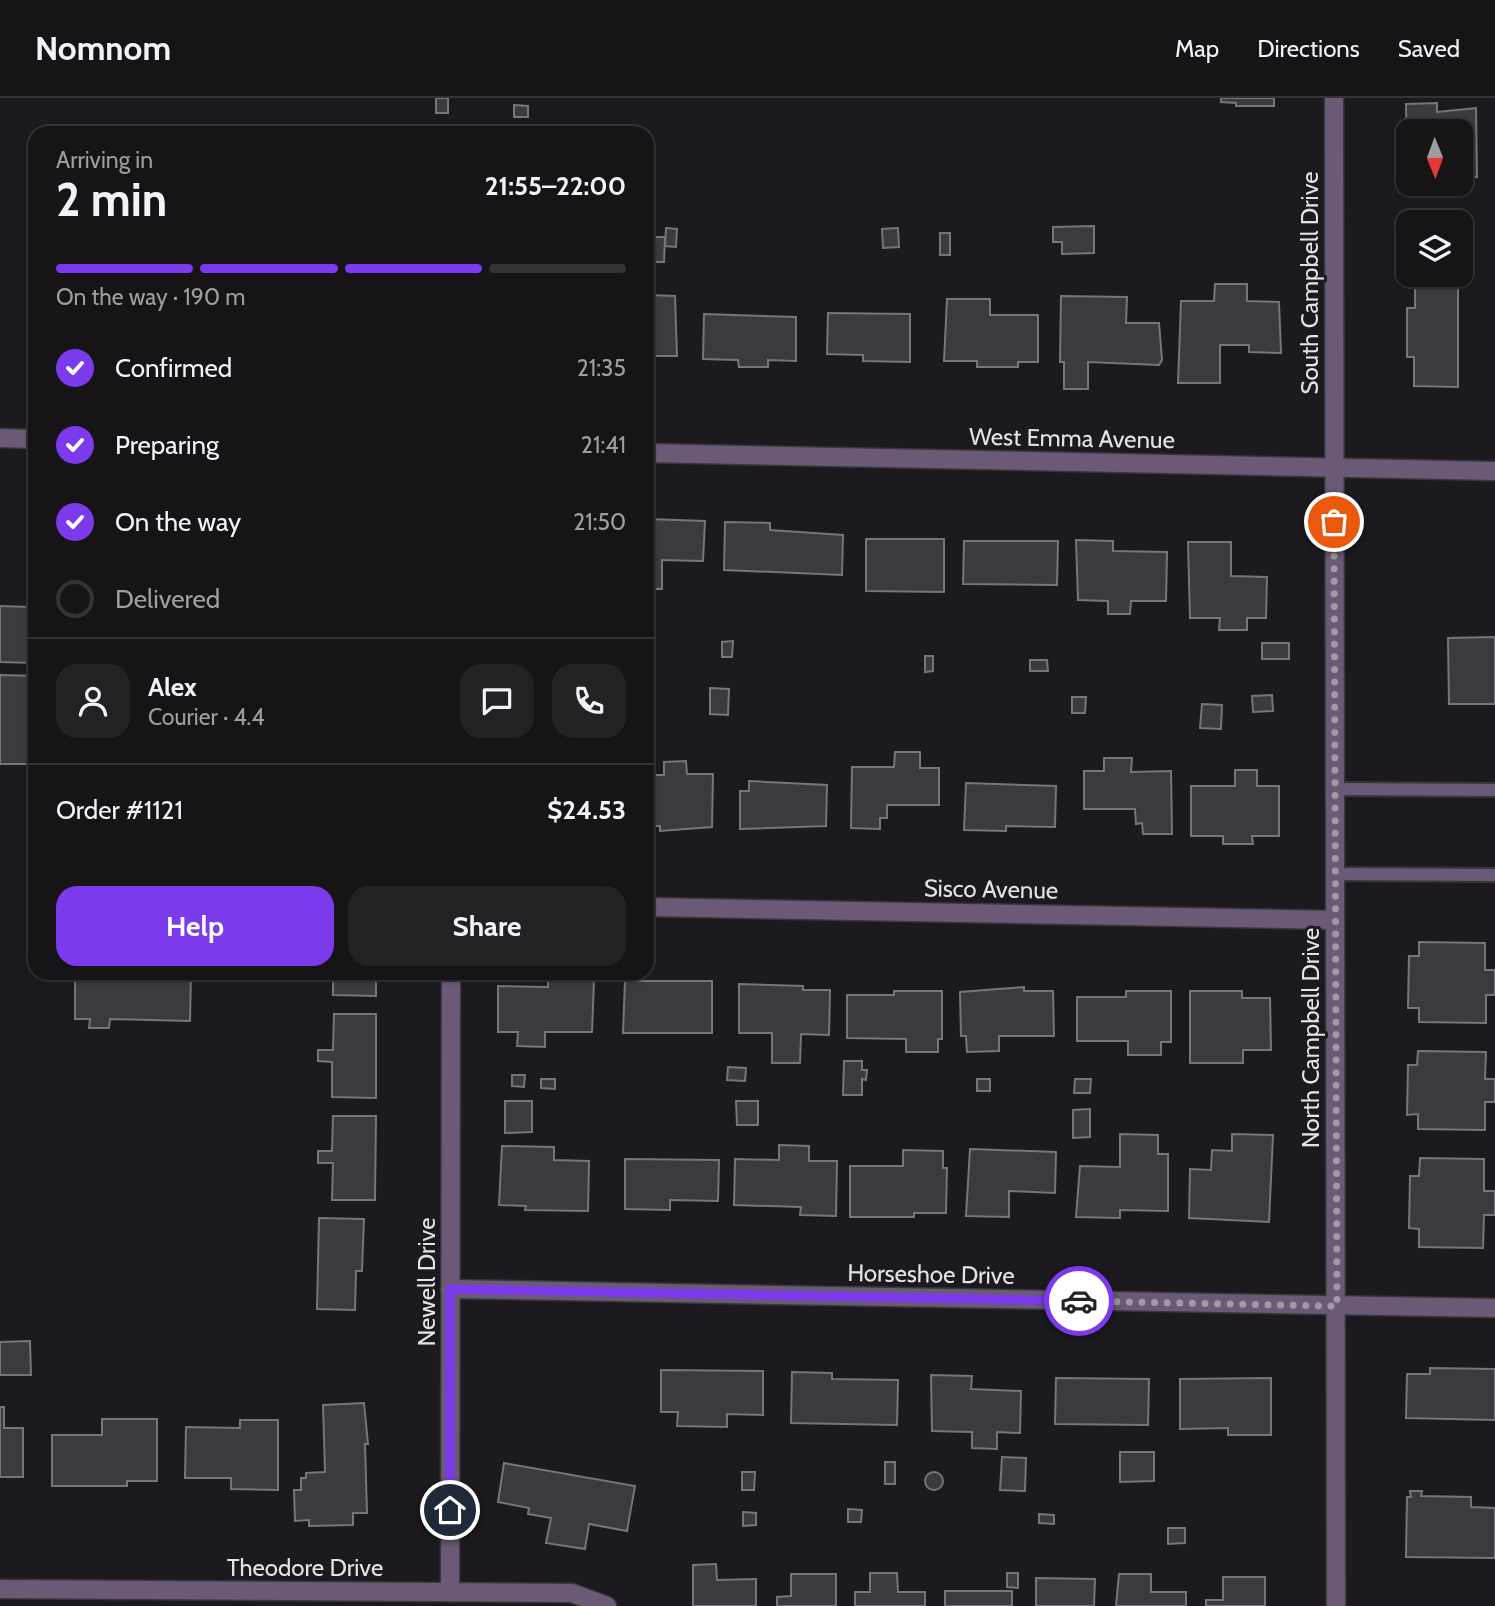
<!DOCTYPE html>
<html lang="en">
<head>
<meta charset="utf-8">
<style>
	:root { --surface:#161417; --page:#232124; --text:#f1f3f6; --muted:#9e9ea1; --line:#353336; --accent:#7c3aed }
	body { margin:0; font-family:Cabin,sans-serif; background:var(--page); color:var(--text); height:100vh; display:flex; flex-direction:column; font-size:26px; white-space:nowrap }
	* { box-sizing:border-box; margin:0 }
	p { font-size:23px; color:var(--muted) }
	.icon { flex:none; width:38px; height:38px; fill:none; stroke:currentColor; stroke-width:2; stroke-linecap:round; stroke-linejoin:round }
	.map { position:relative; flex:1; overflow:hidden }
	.drawer { position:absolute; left:28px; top:28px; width:626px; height:854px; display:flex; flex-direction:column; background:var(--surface); border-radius:21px; box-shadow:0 2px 5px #0004,0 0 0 2px var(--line) }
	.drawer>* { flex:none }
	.needle { width:46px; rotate:179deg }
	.buttons { position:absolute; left:1396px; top:21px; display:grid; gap:14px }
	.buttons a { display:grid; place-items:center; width:77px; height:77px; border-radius:14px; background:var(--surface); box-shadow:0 2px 5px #0004,0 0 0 2px var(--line); font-size:35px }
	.pin { position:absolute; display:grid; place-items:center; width:60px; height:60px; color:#fff; margin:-30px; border:4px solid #fff; border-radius:50%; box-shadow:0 2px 7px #0007 }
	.courier { position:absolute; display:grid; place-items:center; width:70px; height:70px; margin:-35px; border:5px solid #7c3aed; border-radius:50%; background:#fff; color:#222; box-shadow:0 2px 9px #0007 }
	.overview em { font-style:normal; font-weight:700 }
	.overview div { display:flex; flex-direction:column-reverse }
	.overview { display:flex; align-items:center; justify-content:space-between; height:119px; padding:0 28px }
	h1 { font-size:46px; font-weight:700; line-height:52px }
	.bar { display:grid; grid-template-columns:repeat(4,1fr); gap:10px 7px; align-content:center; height:84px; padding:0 28px }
	.bar i { height:9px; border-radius:5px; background:var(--line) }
	.bar .active { background:var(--accent) }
	.bar p { grid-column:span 4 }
	.line { display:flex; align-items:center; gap:18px; padding:0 28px; border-top:2px solid var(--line) }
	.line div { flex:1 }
	.round { display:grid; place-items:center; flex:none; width:74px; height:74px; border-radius:21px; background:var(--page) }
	ol { padding:0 28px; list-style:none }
	li { display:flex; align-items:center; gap:21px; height:77px }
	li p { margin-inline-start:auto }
	li .icon { padding:7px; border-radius:50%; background:var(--accent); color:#fff; stroke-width:4 }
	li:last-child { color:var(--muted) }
	li i { width:38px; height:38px; border:4px solid var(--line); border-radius:50% }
	.cta { display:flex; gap:14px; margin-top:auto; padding:14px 28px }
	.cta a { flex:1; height:80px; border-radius:21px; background:var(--accent); color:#fff; font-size:28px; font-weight:700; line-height:80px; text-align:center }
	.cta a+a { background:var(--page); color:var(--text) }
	header { display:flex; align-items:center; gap:42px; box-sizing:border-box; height:98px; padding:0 35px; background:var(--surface); border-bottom:2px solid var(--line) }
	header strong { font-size:33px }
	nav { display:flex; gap:38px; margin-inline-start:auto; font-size:24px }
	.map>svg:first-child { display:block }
</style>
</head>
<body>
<header>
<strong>Nomnom</strong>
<nav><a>Map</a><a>Directions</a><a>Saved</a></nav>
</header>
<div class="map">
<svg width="1495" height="1508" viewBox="0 0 1495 1508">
	<rect width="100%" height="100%" fill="#1d1a1f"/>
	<g fill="#3c393f" stroke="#77747a" stroke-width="2">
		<rect x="436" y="0" width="12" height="15"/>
		<polygon points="1221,0 1274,0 1274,8 1236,8 1236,5 1221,4"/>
		<polygon points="1437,5 1437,14 1476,10 1477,79 1461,79 1461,33 1409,33 1407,75 1406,6"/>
		<polygon points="514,7 528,8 528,19 514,19"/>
		<polygon points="1094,128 1094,155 1062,156 1062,144 1053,144 1053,129"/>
		<polygon points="666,130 677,131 676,149 665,148"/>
		<polygon points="898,130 899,149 883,150 882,131"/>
		<rect x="940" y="135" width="10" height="22"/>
		<polygon points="648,139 665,139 664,164 648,164"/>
		<polygon points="1415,180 1458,180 1458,289 1414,288 1414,259 1407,259 1407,210 1415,210"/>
		<polygon points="1215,186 1247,186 1247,203 1279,204 1281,255 1249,254 1249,247 1220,247 1220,285 1178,285 1181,203 1214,203"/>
		<polygon points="648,197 675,198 677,258 648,258"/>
		<polygon points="1061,198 1127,199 1126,225 1159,225 1162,262 1159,267 1088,264 1088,291 1064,291 1064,264 1060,264"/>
		<polygon points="947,201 990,201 990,217 1038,217 1038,264 1018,264 1018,269 977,269 977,263 944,263"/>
		<polygon points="828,215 910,216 910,264 863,263 863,257 827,256"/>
		<polygon points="704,216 796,219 796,263 768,262 768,269 739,269 738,262 703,261"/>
		<polygon points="648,421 705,423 703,463 662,462 662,491 648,491"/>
		<polygon points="725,424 770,425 770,432 843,437 842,477 724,472"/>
		<polygon points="866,441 944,441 944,494 866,493"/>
		<polygon points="1076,442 1113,443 1113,453 1167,454 1166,503 1131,503 1130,516 1108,516 1108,503 1078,502"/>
		<polygon points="964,443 1058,443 1057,487 963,486"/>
		<polygon points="1188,444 1231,444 1231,478 1267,479 1266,520 1247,520 1247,532 1219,532 1220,520 1190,520"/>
		<polygon points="30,495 35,495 35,565 0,564 0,508 29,509"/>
		<polygon points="1495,539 1495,606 1449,606 1448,540"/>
		<polygon points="733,543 732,559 722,559 722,544"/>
		<rect x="1262" y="545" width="27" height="16"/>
		<polygon points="925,558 933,558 933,573 925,574"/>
		<polygon points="1030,562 1047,562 1048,573 1030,573"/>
		<polygon points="0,577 35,578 35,666 0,666"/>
		<polygon points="710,590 729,591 728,617 710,616"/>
		<polygon points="1272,597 1273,613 1253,614 1252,598"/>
		<polygon points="1072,599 1086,599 1085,615 1072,615"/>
		<polygon points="1202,606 1222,607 1221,631 1200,630"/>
		<polygon points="895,654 920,654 920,670 939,670 939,707 887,707 887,720 880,720 880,731 851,730 852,669 894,669"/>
		<polygon points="1104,660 1132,660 1131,674 1171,673 1172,736 1143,736 1142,725 1136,726 1135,711 1084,711 1084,673 1104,673"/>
		<polygon points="686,663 687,676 713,676 712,729 660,733 660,728 648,728 648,677 664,677 664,664"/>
		<polygon points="1235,672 1257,672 1257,688 1279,688 1279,738 1252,738 1253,746 1223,746 1223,738 1191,738 1191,688 1235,688"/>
		<polygon points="749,683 827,687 826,728 740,731 740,693 749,693"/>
		<polygon points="966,685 1056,688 1055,729 1006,728 1006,733 964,732"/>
		<polygon points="1419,844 1485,845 1485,872 1495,872 1495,897 1486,897 1486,925 1419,924 1419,910 1408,910 1409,858 1419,858"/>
		<polygon points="121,875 191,875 190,923 110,921 109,930 89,930 90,921 75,921 75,876"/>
		<polygon points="333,875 376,875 376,898 333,897"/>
		<polygon points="548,883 594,883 592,934 545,934 545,949 517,948 518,934 498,934 498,888 548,889"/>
		<polygon points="625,883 712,883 712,935 623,935"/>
		<polygon points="739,886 803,888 803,892 830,892 829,937 801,936 800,965 772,965 772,935 739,935"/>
		<polygon points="1024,889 1024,893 1053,893 1054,938 999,938 999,953 967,954 966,938 961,938 960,894"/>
		<polygon points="894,893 942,893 942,941 938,941 938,954 906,954 906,941 847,940 847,897 894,897"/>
		<polygon points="1126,893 1171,893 1171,944 1161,944 1161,957 1128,957 1128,943 1077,943 1077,899 1126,899"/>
		<polygon points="1190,893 1242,893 1242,900 1270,900 1271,952 1243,952 1243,965 1190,965"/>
		<polygon points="334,916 376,916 376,1000 332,999 332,964 318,963 318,952 333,952"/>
		<polygon points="1418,953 1486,954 1485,981 1495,981 1495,1004 1485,1004 1485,1032 1418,1031 1418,1016 1407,1017 1408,967 1417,967"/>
		<polygon points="844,963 862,963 862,972 867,972 866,982 862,981 862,997 843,997"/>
		<polygon points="728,969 746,970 745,983 727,982"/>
		<polygon points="512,977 525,977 524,989 512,988"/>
		<polygon points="541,981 555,981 555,991 541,990"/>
		<rect x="977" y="981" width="13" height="12"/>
		<polygon points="1075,981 1091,981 1090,995 1074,995"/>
		<polygon points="505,1003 532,1003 532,1034 505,1035"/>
		<polygon points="736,1003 758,1003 758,1027 737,1027"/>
		<polygon points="1090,1011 1090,1039 1073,1040 1073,1012"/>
		<polygon points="333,1018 376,1018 375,1102 332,1102 333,1065 318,1065 318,1053 332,1053"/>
		<polygon points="1120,1036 1158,1037 1158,1056 1168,1056 1168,1113 1120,1112 1120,1120 1076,1119 1080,1068 1120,1069"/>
		<polygon points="1232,1036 1273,1037 1269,1124 1189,1120 1190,1071 1211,1072 1212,1052 1232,1053"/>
		<polygon points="779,1047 809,1048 809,1063 837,1063 836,1118 800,1117 801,1109 734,1107 735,1061 779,1062"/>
		<polygon points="502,1048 554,1049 554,1062 589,1063 588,1113 525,1112 526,1108 499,1107"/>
		<polygon points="970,1051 1056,1054 1055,1095 1009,1093 1009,1119 966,1118"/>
		<polygon points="903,1052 943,1053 943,1070 947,1070 946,1115 914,1115 914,1119 850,1119 850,1068 903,1068"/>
		<polygon points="1420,1060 1484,1061 1484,1093 1495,1093 1495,1117 1484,1117 1483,1150 1419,1149 1419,1131 1409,1130 1410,1078 1419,1078"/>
		<polygon points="625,1061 719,1062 718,1103 670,1102 670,1112 625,1111"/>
		<polygon points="319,1120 364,1121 362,1173 356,1173 355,1212 317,1211"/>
		<polygon points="30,1243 31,1277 0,1277 0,1244"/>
		<polygon points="1430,1270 1495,1271 1495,1322 1406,1320 1407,1276 1430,1276"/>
		<polygon points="661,1272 763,1273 763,1317 727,1316 727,1329 677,1328 678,1314 661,1314"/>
		<polygon points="792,1274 832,1275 832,1281 898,1282 897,1327 791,1325"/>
		<polygon points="931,1277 972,1278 971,1291 1021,1293 1020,1335 997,1334 997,1351 972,1350 972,1334 932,1333"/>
		<polygon points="1056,1280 1149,1281 1148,1327 1055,1326"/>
		<polygon points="1271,1280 1271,1337 1228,1337 1228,1330 1180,1331 1180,1281"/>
		<polygon points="364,1305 368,1346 365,1346 367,1415 353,1415 353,1427 309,1428 309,1422 295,1423 294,1392 301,1392 301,1380 306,1380 306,1375 325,1374 323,1307"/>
		<polygon points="0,1309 4,1309 4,1330 23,1330 23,1379 0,1379"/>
		<polygon points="102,1321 157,1321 157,1383 127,1383 127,1388 52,1388 52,1337 102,1337"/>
		<polygon points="240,1322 278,1322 278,1392 231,1391 231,1380 185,1380 186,1329 240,1330"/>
		<polygon points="1120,1354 1154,1354 1154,1383 1120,1384"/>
		<polygon points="1002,1359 1026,1360 1025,1393 1000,1392"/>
		<rect x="885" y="1364" width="10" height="22"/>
		<polygon points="504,1365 635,1388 627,1433 589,1426 585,1451 546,1445 551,1420 528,1416 529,1410 498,1404"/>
		<polygon points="742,1374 755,1374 754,1392 742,1392"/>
		<circle cx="934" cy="1383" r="9"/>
		<polygon points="1410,1393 1422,1393 1421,1398 1471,1399 1471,1409 1495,1410 1495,1460 1406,1459 1407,1399 1411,1399"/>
		<polygon points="848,1411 862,1412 861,1424 848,1424"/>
		<polygon points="743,1414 756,1415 756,1427 743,1428"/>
		<polygon points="1039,1416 1054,1417 1054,1426 1039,1425"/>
		<polygon points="1168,1430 1185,1430 1185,1445 1168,1446"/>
		<polygon points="716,1466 717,1482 756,1481 756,1508 693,1508 693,1467"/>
		<polygon points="870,1475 897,1475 898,1494 925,1494 925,1508 855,1508 855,1494 870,1494"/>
		<polygon points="1007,1475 1018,1475 1018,1490 1007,1489"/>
		<polygon points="791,1476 836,1476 836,1508 777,1508 777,1499 791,1498"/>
		<polygon points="1119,1476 1151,1476 1151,1494 1186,1494 1186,1508 1116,1508"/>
		<polygon points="1223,1479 1265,1479 1265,1508 1206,1508 1206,1502 1223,1502"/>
		<polygon points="1036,1480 1095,1481 1094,1508 1036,1508"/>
		<rect x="945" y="1493" width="67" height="15"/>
	</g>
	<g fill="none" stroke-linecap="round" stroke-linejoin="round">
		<g stroke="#39363b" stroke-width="16">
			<g id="service">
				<polyline points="1334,691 1495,692"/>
				<polyline points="1334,776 1495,777"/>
			</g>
		</g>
		<g stroke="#39363b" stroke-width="21">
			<g id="minor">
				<polyline points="1334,0 1336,1508"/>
				<polyline points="0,340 35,341"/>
				<polyline points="648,355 1495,373"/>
				<polyline points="648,809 1334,822"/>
				<polyline points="450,1191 1495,1210"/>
				<polyline points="0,1491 572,1495 607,1508"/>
				<polyline points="450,1494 451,875"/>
			</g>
		</g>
		<use href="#service" stroke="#6a5a76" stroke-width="12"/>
		<use href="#minor" stroke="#6a5a76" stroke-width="18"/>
	</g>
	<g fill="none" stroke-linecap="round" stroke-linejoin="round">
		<polyline stroke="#9e9ca0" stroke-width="7" stroke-dasharray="0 12.6" points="1079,1203 1337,1208 1334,424"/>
		<polyline stroke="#7c3aed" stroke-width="9" points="450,1412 450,1191 1079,1203"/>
	</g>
	<g text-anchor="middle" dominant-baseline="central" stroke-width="6" stroke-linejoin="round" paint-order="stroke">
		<g font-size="24" fill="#e4e2e6" stroke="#1d1a1f">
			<text transform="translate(1309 185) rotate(-90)">South Campbell Drive</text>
			<text transform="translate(1072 340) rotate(1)">West Emma Avenue</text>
			<text transform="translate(991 791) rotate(1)">Sisco Avenue</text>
			<text transform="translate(1310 940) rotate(-90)">North Campbell Drive</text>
			<text transform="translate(931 1176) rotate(1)">Horseshoe Drive</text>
			<text transform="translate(426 1184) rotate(-90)">Newell Drive</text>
			<text x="305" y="1469">Theodore Drive</text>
		</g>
	</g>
</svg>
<div class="buttons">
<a><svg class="needle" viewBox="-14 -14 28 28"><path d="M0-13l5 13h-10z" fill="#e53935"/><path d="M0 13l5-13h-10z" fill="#9e9ea1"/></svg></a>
<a><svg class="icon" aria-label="layers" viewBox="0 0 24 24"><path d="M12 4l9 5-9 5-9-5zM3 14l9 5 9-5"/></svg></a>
</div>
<div class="pin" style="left:1334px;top:424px;background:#ea580c"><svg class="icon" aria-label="bag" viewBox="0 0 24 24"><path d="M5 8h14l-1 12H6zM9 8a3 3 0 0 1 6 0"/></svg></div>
<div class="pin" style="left:450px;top:1412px;background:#1f2937"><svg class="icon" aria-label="home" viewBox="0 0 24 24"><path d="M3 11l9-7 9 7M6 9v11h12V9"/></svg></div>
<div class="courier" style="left:1079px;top:1203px"><svg class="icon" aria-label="car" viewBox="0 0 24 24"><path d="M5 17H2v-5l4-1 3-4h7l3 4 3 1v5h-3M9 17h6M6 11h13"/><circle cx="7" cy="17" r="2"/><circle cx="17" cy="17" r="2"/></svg></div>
<section class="drawer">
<div class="overview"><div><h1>2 min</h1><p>Arriving in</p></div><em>21:55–22:00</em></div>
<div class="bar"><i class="active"></i><i class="active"></i><i class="active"></i><i></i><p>On the way · 190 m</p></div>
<ol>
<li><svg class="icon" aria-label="check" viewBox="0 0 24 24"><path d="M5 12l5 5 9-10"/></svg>Confirmed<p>21:35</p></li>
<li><svg class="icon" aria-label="check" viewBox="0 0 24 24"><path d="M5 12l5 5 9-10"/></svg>Preparing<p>21:41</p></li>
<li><svg class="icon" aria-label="check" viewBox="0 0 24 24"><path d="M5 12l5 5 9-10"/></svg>On the way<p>21:50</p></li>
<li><i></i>Delivered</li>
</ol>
<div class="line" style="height:126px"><a class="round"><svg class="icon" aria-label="person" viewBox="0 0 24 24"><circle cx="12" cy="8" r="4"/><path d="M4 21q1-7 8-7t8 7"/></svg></a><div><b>Alex</b><p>Courier · 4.4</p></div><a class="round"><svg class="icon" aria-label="chat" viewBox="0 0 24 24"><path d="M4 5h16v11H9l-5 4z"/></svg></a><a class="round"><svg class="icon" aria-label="phone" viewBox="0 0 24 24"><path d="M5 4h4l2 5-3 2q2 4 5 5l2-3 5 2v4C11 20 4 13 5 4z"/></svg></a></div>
<div class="line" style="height:91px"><div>Order #1121</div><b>$24.53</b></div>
<div class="cta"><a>Help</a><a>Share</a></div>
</section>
</div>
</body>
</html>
